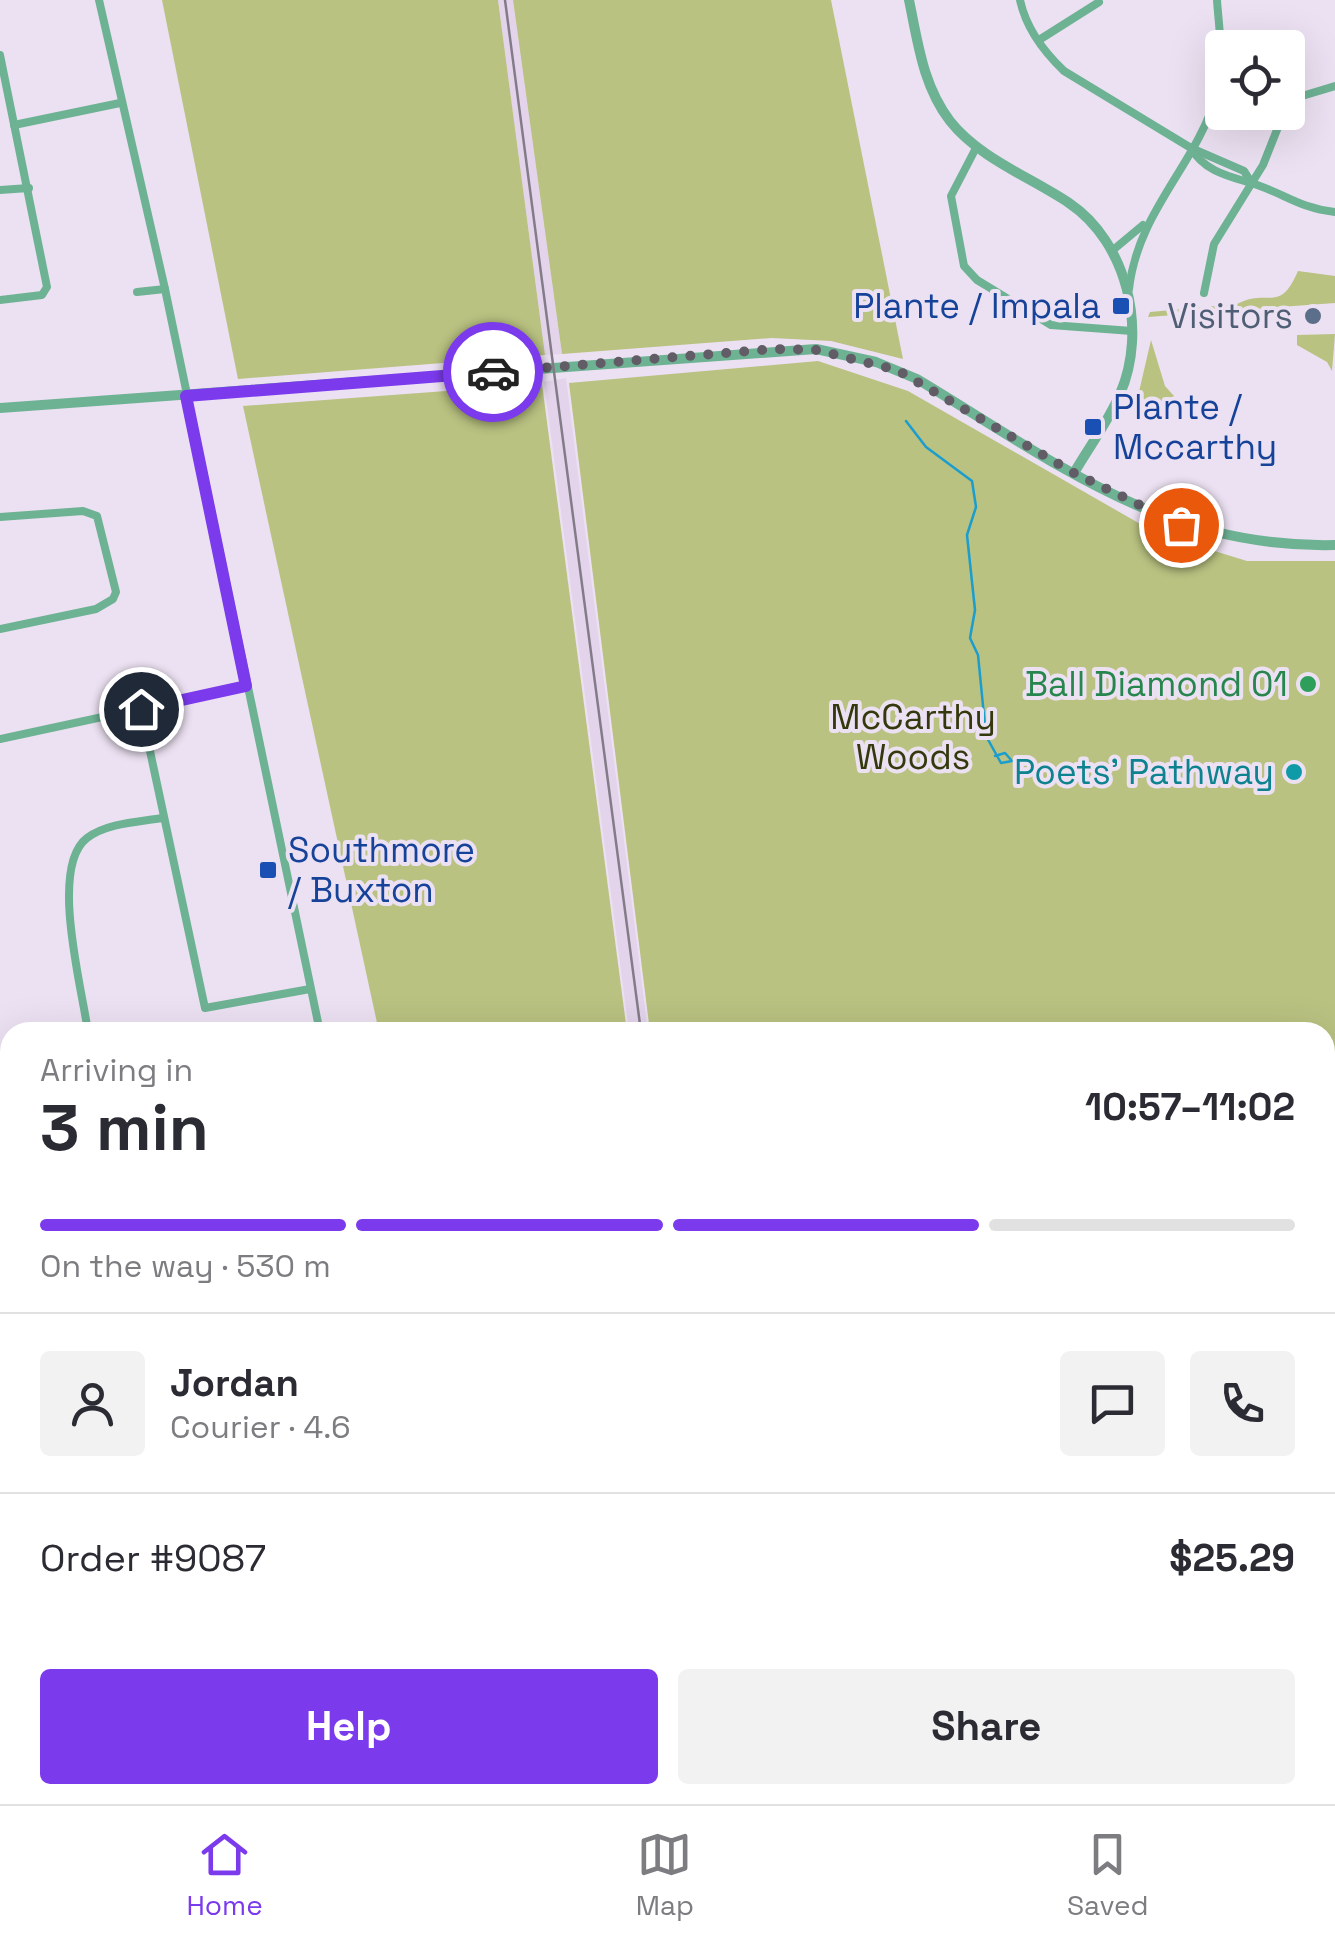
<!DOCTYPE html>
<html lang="en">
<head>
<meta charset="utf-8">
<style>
	:root { --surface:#fff; --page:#f2f2f3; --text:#2b2b33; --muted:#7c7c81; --line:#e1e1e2; --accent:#7c3aed }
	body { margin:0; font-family:"Space Grotesk",sans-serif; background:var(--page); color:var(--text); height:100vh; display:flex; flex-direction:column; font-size:38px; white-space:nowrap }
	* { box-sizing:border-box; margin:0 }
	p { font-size:32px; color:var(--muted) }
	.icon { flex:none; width:55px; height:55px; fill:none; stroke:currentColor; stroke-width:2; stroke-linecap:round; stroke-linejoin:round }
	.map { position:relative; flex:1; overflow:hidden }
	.side { position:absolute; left:0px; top:1022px; width:1335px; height:782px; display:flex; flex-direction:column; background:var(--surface); border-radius:30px 30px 0 0; box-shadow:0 10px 40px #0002 }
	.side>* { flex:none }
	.tools { position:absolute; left:1205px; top:30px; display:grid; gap:20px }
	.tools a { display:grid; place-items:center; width:100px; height:100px; border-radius:10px; background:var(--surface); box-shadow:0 10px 40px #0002; font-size:50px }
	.pin { position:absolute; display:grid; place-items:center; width:85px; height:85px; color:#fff; margin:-42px; border:5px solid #fff; border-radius:50%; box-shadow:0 2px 10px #0007 }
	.courier { position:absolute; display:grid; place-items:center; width:100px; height:100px; margin:-50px; border:8px solid #7c3aed; border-radius:50%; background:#fff; color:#222; box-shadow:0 2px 12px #0007 }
	.head em { font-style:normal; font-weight:800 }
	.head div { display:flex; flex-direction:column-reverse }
	.head { display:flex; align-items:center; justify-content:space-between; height:170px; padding:0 40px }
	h1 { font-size:65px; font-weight:800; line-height:75px }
	.bar { display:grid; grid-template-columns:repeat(4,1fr); gap:15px 10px; align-content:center; height:120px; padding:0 40px }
	.bar i { height:12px; border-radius:8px; background:var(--line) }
	.bar .selected { background:var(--accent) }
	.bar p { grid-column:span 4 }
	.line { display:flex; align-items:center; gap:25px; padding:0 40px; border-top:2px solid var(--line) }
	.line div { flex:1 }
	.round { display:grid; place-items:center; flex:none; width:105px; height:105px; border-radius:10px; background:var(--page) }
	.button { display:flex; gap:20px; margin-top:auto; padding:20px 40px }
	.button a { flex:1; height:115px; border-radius:10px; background:var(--accent); color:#fff; font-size:40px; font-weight:800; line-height:115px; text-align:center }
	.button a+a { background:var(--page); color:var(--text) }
	.tab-bar { display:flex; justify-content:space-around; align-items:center; height:140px; border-top:2px solid var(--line); background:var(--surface); font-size:28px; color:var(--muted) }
	.tab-bar a { display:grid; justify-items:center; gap:5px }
	.tab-bar .selected { color:var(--accent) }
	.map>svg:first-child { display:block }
</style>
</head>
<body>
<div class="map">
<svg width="1335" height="1804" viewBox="0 0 1335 1804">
	<rect width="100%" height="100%" fill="#ece1f2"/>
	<g fill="#e3d4ec">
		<polygon points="498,0 513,0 562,354 545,355"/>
		<polygon points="566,378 648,1032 629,1032 544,382"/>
	</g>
	<g fill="#b9c281">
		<polygon points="162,0 498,0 545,355 238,379"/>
		<polygon points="513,0 831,0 903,359 831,341 772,338 562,354"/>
		<path d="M1298,271L1335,276V303L1148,317L1150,312L1237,304C1269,287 1279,315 1298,271Z"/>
		<polygon points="1335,334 1332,371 1327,362 1297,345 1297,335"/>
		<polygon points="1151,340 1165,386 1174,396 1170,414 1138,396"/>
		<polygon points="818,361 908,391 1156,533 1247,561 1335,561 1335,1804 747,1804 746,1795 1325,1795 1325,1032 650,1032 569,383"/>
		<polygon points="542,384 627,1032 379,1032 243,406"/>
		<polygon points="0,1582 10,1595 10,1683 0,1673"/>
		<polygon points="10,1688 10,1793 0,1803 0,1773 6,1766 0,1760 0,1698"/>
		<polygon points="539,1795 727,1795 728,1804 541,1804"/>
	</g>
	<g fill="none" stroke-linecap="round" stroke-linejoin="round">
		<polyline stroke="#1b9dcd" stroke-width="2.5" points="906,421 926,447 972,481 976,507 967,535 975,610 970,638 978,655 986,736 1001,763 1012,761 1005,753 995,756"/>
		<g stroke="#6eb294" stroke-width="8">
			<polyline points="99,0 165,289 320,1032"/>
			<path d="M1020,0C1026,28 1044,52 1064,71L1191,148L1244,171L1251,182"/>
			<polyline points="1039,40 1099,2"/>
			<polyline points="0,55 47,287 42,295 0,300"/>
			<polyline points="1288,108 1302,96 1335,86"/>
			<polyline points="14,125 120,103"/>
			<polyline points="977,146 951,196 964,266 977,280 1051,325 1132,331"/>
			<path d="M1191,148C1204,171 1228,176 1251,183C1282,192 1298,208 1335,212"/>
			<polyline points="0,190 29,188"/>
			<polyline points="1113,250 1143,225"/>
			<path d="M1129,289C1138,210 1197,165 1217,93C1225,64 1219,30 1217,0"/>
			<polyline points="137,292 165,289"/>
			<polyline points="1204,293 1214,244 1263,165 1284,112"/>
			<polyline points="0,517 83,511 97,516 116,592 113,599 96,609 0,629"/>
			<polyline points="141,709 205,1008 310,989"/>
			<polyline points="0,739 246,686"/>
			<path d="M88,1032C82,988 49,867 87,838C107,823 138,822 162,818"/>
			<polyline points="0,1190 10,1201"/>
			<polyline points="0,1473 10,1486"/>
			<polyline points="0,1535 10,1528"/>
			<polyline points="177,1795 179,1804"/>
			<polyline points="237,1795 244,1804"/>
			<polyline points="470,1795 475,1804"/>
			<polyline points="7,1804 16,1795"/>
		</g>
		<g stroke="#6eb294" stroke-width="10">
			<path d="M909,0C918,43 923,86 950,121C979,158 1030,177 1069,203C1127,242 1148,330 1120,394C1108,422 1089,447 1074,473"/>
			<path d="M0,408L816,349L876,362L917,379C1057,463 1164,549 1335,545"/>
		</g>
		<g stroke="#837c88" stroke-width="2.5">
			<polyline points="505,0 641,1032"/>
			<polyline points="0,1326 10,1339"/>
			<polyline points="355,1795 362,1804"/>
			<polyline points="739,1795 740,1804"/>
		</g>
	</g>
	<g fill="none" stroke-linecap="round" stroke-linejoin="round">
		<polyline stroke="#625c66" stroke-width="10" stroke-dasharray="0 18" points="493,372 774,349 816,350 897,370 1074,473 1181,525"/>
		<polyline stroke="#7c3aed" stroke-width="12" points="141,709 246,686 186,396 493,372"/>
	</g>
	<g fill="#1a4fb4" stroke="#ece1f2" stroke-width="4">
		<rect x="1111" y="296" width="20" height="20" rx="5"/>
		<rect x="1083" y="417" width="20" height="20" rx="5"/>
		<rect x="258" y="860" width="20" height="20" rx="5"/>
	</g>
	<circle fill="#5c6f8a" stroke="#ece1f2" stroke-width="4" cx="1313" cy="316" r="10"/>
	<circle fill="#2e9e5b" stroke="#ece1f2" stroke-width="4" cx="1308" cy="684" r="10"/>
	<circle fill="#0f9aa8" stroke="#ece1f2" stroke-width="4" cx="1294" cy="772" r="10"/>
	<g text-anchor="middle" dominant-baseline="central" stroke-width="8" stroke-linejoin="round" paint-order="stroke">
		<g font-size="35" fill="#164399" stroke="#ece1f2" text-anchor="start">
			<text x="1101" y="306" text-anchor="end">Plante / Impala</text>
			<text x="1113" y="407">Plante /<tspan x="1113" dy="40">Mccarthy</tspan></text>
			<text x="288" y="850">Southmore<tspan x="288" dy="40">/ Buxton</tspan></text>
		</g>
		<g font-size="35" fill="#4e5e75" stroke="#ece1f2" text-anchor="end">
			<text x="1293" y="316">Visitors</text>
		</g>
		<g font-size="35" fill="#27864d" stroke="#ece1f2" text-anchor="end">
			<text x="1288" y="684">Ball Diamond 01</text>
		</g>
		<g font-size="35" fill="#34380d" stroke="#ece1f2">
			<text x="913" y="717">McCarthy<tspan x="913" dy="40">Woods</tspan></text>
		</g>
		<g font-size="35" fill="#0d838f" stroke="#ece1f2" text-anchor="end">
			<text x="1274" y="772">Poets' Pathway</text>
		</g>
	</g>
</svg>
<div class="tools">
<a><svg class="icon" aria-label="locate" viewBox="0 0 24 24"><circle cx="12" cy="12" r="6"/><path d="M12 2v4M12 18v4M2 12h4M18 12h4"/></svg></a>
</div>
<div class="pin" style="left:1181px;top:525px;background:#ea580c"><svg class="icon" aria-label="bag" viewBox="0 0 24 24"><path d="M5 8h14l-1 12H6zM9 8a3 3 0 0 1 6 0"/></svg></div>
<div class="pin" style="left:141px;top:709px;background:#1f2937"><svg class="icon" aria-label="home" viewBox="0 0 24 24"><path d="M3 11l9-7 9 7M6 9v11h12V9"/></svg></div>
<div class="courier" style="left:493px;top:372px"><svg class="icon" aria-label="car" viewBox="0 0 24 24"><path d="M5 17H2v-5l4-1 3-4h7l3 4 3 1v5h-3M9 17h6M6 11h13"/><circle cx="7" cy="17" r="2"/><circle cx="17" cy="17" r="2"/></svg></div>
<section class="side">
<div class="head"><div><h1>3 min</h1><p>Arriving in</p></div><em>10:57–11:02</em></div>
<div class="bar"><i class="selected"></i><i class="selected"></i><i class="selected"></i><i></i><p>On the way · 530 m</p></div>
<div class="line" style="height:180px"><a class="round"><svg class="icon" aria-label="person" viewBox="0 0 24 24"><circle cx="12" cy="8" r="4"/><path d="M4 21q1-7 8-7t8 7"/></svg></a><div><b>Jordan</b><p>Courier · 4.6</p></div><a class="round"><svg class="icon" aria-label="chat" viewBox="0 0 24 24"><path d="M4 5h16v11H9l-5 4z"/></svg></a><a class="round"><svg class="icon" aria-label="phone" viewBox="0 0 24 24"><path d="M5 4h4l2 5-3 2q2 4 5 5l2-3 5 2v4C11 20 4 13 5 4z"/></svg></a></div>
<div class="line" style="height:130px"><div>Order #9087</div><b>$25.29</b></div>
<div class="button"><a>Help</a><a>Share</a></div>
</section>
</div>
<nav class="tab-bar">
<a class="selected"><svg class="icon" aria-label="home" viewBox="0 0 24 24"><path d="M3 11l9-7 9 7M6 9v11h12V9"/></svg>Home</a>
<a><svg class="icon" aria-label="map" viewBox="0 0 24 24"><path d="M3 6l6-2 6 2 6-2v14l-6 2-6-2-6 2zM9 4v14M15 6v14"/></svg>Map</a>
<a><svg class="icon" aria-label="saved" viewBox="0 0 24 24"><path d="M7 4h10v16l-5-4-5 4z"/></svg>Saved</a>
</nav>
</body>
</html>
